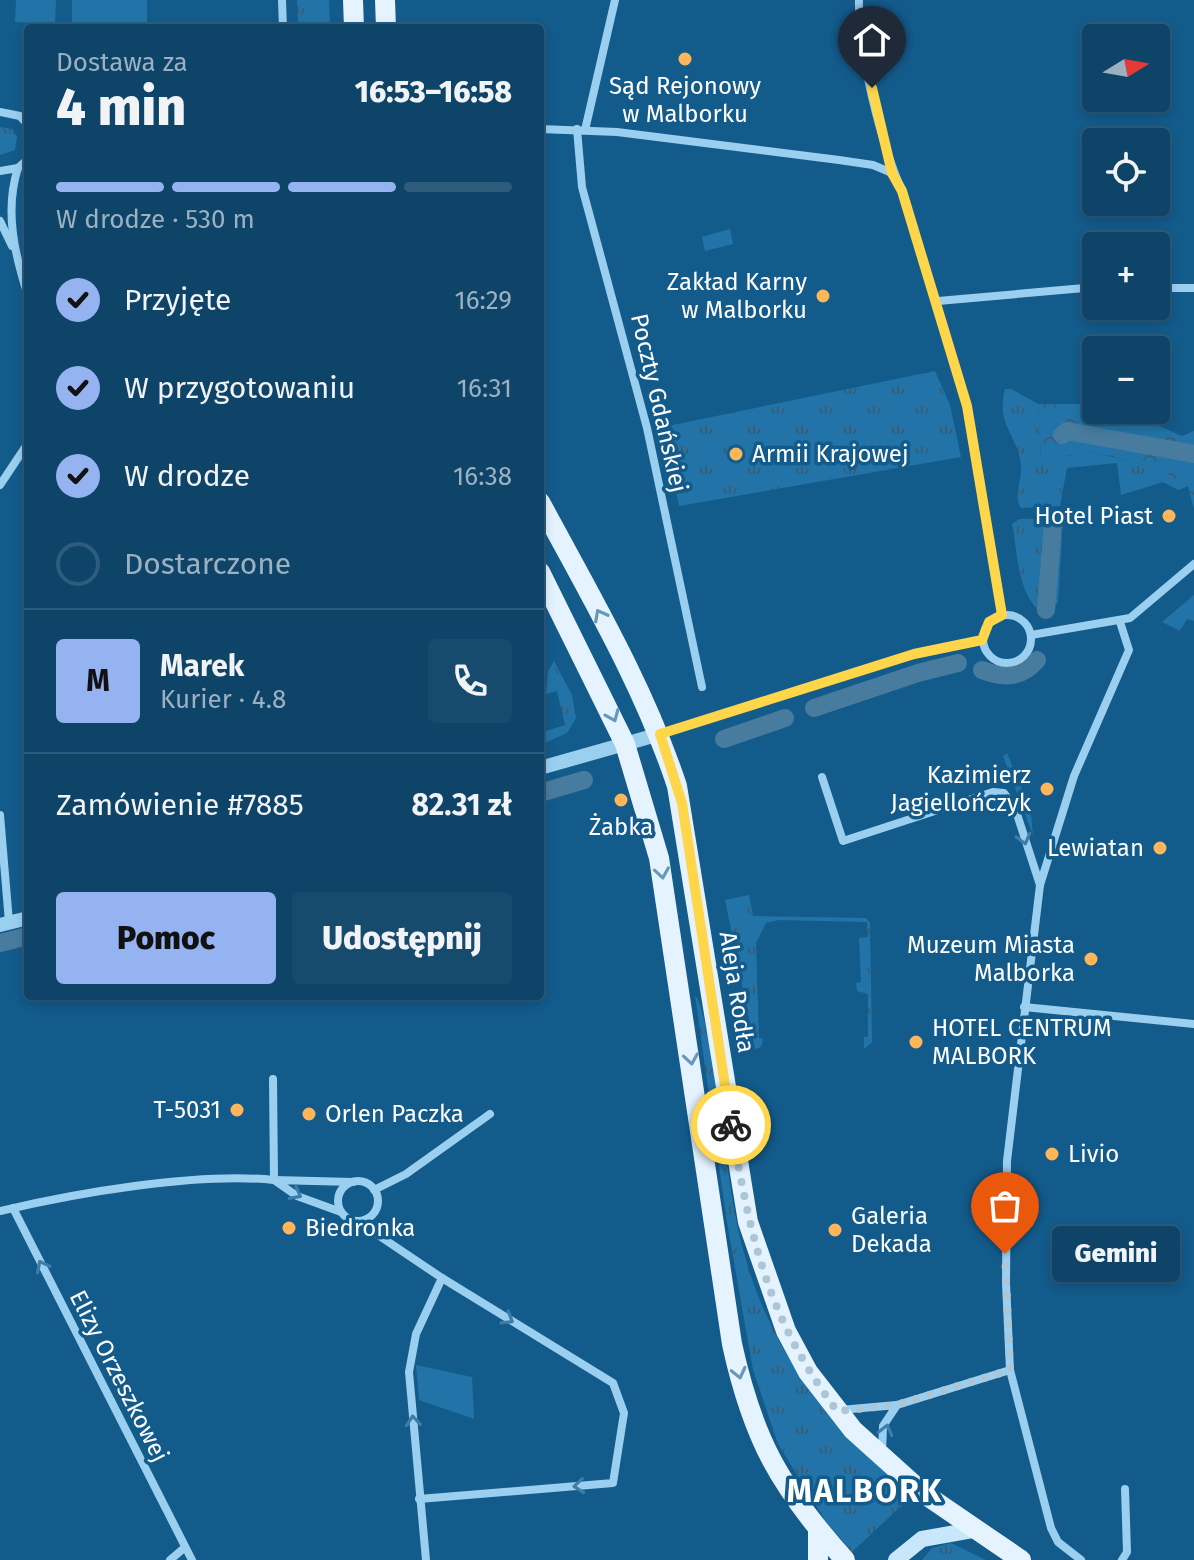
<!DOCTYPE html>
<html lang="pl">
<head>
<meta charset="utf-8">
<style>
	:root { --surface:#0e4468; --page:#174b6e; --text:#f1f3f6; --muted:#9bb0c0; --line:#2e5c7c; --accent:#95b2f1 }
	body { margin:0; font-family:"Fira Sans",sans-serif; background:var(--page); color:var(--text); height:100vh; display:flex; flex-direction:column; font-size:30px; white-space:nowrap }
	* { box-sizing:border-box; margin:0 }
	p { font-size:26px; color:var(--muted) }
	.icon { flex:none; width:44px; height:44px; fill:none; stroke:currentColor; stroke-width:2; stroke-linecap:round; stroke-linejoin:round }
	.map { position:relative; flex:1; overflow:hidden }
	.side { position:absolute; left:24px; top:24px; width:520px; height:976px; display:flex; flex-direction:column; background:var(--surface); border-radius:8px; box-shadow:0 4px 12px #0003,0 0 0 2px var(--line) }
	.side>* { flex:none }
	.needle { width:52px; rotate:79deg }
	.buttons { position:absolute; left:1082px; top:24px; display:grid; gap:16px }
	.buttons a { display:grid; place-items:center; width:88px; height:88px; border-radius:8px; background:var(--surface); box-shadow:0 4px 12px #0003,0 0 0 2px var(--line); font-size:40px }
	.pin { position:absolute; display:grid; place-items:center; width:68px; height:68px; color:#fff; margin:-82px -34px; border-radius:50% 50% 50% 0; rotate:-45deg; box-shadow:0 0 8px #0007 }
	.pin .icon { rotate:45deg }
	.courier { position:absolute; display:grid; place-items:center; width:80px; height:80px; margin:-40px; border:6px solid #ffd54a; border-radius:50%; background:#fff; color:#222; box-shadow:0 2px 10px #0007 }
	.bubble { position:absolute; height:56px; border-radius:8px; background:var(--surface); box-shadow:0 4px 12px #0003,0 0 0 2px var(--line); font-size:26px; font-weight:800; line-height:56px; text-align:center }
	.summary em { font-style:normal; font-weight:800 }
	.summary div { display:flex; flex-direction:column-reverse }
	.summary { display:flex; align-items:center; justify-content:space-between; height:136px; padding:0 32px }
	h1 { font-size:52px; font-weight:800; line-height:60px }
	.bar { display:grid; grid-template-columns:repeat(4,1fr); gap:12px 8px; align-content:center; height:96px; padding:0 32px }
	.bar i { height:10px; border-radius:6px; background:var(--line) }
	.bar .selected { background:var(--accent) }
	.bar p { grid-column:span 4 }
	.line { display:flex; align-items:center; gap:20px; padding:0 32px; border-top:2px solid var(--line) }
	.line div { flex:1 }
	.round { display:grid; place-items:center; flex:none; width:84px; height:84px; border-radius:8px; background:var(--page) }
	ol { padding:0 32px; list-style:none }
	li { display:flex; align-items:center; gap:24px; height:88px }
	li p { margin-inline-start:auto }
	li .icon { padding:8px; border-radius:50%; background:var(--accent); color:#111; stroke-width:4 }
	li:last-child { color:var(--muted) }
	li i { width:44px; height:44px; border:4px solid var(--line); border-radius:50% }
	.button { display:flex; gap:16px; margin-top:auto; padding:16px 32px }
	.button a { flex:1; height:92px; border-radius:8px; background:var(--accent); color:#111; font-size:32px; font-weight:800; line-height:92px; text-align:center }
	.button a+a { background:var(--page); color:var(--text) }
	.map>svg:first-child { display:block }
</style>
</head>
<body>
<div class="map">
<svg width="1194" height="1560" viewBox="0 0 1194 1560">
	<defs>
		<pattern id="grass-tufts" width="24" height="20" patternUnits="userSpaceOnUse" patternTransform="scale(2)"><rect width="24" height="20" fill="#2274a8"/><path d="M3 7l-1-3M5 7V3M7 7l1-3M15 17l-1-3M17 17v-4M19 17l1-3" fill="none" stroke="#395e75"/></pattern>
		<pattern id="forest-crowns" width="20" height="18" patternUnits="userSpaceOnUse" patternTransform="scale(2)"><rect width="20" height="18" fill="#2274a8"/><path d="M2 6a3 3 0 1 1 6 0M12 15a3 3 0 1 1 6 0" fill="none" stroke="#395e75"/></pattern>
	</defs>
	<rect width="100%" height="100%" fill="#135b8b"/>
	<g fill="url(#grass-tufts)">
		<polygon points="297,0 329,0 330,28 298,28"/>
		<polygon points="0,127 12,129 17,137 15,150 0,155"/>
		<polygon points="730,229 733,244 705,251 702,237"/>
		<polygon points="935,371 950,405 961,457 679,506 663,427"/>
		<path d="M1005,389H1011L1038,404L1041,460L1092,452L1156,468L1189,486L1178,490L1163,482L1121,495L1117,463L1067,468L1060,506L1021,508C1012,495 1023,479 1021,464C1016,431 996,426 1005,389Z"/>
		<path d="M1060,518L1063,521L1058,603L1040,612C1017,591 1018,554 1012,524L1020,519Z"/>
		<polygon points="1194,595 1194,621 1187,619 1180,631 1162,622"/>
		<polygon points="554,661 572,695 576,718 567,733 540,745 540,733 565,725 557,691 546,694 548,671"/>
		<polygon points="1007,753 1024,795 1029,794 1033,835 1003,756"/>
		<polygon points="749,895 753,916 866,918 870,923 872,1042 864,1049 864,1037 868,1037 868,994 857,991 856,983 861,982 859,938 868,937 867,922 779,920 766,923 756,943 759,1038 763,1039 761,1047 755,1049 725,900"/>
		<path d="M695,995C706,1008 715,1084 719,1106C727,1160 732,1216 748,1267C778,1363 837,1433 912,1496L852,1552L827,1523L778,1444L753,1370L726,1216Z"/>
		<polygon points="951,1543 986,1560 922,1560 932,1548"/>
	</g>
	<polygon fill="url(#forest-crowns)" points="1038,404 1096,404 1096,410 1122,410 1182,436 1194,431 1194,509 1188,486 1156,468 1093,452 1041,460"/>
	<g fill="#2274a8">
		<polygon points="16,0 56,0 55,24 15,22"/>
		<polygon points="72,0 147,0 147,25 72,24"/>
		<polygon points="416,1365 472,1377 474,1419 419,1400"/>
	</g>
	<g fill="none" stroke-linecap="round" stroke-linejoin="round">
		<g stroke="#487c9f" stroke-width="18">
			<polyline points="1062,435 1067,431 1194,454"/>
			<polyline points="1046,610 1053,522"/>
			<path d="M982,670C1003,678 1021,679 1037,660"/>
			<polyline points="814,708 918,673 958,663"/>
			<polyline points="724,739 785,718"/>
			<polyline points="540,793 584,780"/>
			<polyline points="0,943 28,936"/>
		</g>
		<g stroke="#9bcff0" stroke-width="8">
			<polyline points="282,0 283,28"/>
			<path d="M859,0C858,54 881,143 902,191L967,406L1002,615"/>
			<polyline points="0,112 20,116 28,125"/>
			<polyline points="540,129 617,132 839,160 873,165 892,173"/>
			<polyline points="577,129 582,187 647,428 702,687"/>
			<polyline points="585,130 615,0"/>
			<path d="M18,168C4,211 15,255 28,296"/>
			<polyline points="0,171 18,168 28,159"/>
			<polyline points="0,221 12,246"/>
			<polyline points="1156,288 1194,288"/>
			<polyline points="938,301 1096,287"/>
			<polyline points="0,485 28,443"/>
			<circle cx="1007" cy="639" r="24"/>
			<polyline points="1031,635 1130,618 1194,564"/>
			<polyline points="660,734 914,654 982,640"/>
			<polyline points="822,777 843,841 993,792 1004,793 1015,808 1040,885"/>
			<polyline points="0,815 9,922"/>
			<polyline points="1024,1007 1194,1024"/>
			<circle cx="358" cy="1201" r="20"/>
			<polyline points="374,1190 406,1174 490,1114"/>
			<polyline points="13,1208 192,1560"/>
			<path d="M0,1211C76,1193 197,1172 274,1180L273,1079"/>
			<polyline points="341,1212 297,1196 274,1180 353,1182"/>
			<polyline points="367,1219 378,1235 442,1278 613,1383 624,1413 613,1483 419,1499"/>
			<polyline points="840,1410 897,1405 1010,1370"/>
			<polyline points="882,1453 883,1426 897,1405"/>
			<polyline points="170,1560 183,1549"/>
			<polyline points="426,1560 409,1372 416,1334 442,1278"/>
			<polyline points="1081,1560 1058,1542 1051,1528 1010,1370 1006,1283 1007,1161 1040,885 1074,776 1129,650 1120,622"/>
			<polyline points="1122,1560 1127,1552 1125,1489"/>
		</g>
		<g stroke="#9bcff0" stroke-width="14">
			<polyline points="540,768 660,734"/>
			<polyline points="0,925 28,918"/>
		</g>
		<polyline stroke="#c9e7fb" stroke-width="16" points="896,1560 922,1539 978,1529"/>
		<g stroke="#e4f3ff" stroke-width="20">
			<polyline points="353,0 354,28"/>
			<polyline points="385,0 386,28"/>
			<path d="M540,502C590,595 644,686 677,786L748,1222L786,1331L808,1372L853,1430L923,1493L1021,1560"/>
			<path d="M540,572L625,744L659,858L732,1344C753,1440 780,1487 845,1560"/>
			<polyline points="818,1529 818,1560"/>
		</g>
	</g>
	<defs><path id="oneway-chevron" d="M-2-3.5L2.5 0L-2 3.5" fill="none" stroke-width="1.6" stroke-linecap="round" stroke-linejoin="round" transform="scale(2)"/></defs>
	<g stroke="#6798b9">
		<use href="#oneway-chevron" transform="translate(600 615) rotate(-118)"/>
		<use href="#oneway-chevron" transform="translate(613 716) rotate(67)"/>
		<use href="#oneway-chevron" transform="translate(662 873) rotate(81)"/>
		<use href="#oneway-chevron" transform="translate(691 1059) rotate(81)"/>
		<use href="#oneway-chevron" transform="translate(739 1373) rotate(77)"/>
	</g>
	<g stroke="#3c7ea9">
		<use href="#oneway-chevron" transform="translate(1024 839) rotate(75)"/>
		<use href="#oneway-chevron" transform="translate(296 1194) rotate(28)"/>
		<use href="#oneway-chevron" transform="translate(42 1266) rotate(-117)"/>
		<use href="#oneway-chevron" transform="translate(508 1319) rotate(31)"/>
		<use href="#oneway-chevron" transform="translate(413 1421) rotate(-95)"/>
		<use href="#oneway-chevron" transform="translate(886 1430) rotate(-76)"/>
		<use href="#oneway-chevron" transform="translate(579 1486) rotate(175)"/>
	</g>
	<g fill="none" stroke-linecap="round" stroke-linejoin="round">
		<path stroke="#acc6d6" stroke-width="8" stroke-dasharray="0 14.4" d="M731,1125C751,1238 766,1316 837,1411L897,1405L1010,1370L1005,1254"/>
		<polyline stroke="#ffd54a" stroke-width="10" points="731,1125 682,803 660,734 914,654 982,640 989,622 1002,615 967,406 902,191 892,173 872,88"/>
	</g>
	<g fill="#ffb55a" stroke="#135b8b" stroke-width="3">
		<circle cx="685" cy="59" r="8"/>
		<circle cx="823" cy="296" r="8"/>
		<circle cx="736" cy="454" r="8"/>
		<circle cx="1169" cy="516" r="8"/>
		<circle cx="1047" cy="789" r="8"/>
		<circle cx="621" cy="800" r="8"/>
		<circle cx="1160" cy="848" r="8"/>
		<circle cx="1091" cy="959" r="8"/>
		<circle cx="916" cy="1042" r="8"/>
		<circle cx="237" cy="1110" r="8"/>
		<circle cx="309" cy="1114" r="8"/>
		<circle cx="1052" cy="1154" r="8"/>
		<circle cx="289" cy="1228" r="8"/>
		<circle cx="835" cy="1230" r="8"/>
	</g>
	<g text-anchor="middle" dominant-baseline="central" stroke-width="7" stroke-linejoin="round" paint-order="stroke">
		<g font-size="24" fill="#fff" stroke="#135b8b" text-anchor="end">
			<text x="685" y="86" text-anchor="middle">Sąd Rejonowy<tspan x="685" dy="28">w Malborku</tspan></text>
			<text x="807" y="282">Zakład Karny<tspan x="807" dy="28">w Malborku</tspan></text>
			<text x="752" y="454" text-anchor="start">Armii Krajowej</text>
			<text x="1153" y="516">Hotel Piast</text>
			<text x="1031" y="775">Kazimierz<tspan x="1031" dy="28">Jagiellończyk</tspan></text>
			<text x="621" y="827" text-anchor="middle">Żabka</text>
			<text x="1144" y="848">Lewiatan</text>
			<text x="1075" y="945">Muzeum Miasta<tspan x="1075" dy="28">Malborka</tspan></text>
			<text x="932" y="1028" text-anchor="start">HOTEL CENTRUM<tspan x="932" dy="28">MALBORK</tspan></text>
			<text x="221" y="1110">T-5031</text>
			<text x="325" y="1114" text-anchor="start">Orlen Paczka</text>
			<text x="1068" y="1154" text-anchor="start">Livio</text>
			<text x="851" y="1216" text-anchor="start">Galeria<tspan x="851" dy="28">Dekada</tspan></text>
			<text x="305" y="1228" text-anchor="start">Biedronka</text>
		</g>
		<g font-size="24" fill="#fff" stroke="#135b8b">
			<text transform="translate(659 403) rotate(77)">Poczty Gdańskiej</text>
			<text transform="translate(737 992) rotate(81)">Aleja Rodła</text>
			<text transform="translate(119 1376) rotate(63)">Elizy Orzeszkowej</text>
		</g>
		<g font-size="32" font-weight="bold" letter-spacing="2" fill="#fff" stroke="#135b8b">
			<text x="865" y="1491">MALBORK</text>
		</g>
	</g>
</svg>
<div class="buttons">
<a><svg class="needle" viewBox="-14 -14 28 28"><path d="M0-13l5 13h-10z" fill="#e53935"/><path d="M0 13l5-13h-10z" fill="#9bb0c0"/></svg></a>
<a><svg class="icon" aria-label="locate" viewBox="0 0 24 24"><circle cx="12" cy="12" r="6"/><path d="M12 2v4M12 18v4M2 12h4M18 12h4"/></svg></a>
<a>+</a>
<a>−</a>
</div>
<div class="pin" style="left:1005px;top:1254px;background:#ea580c"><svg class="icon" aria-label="bag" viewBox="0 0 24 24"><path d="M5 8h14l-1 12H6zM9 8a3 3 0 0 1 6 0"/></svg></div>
<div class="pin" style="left:872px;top:88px;background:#1f2937"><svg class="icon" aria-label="home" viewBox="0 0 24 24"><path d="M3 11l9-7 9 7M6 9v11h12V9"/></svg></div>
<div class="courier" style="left:731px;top:1125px"><svg class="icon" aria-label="bike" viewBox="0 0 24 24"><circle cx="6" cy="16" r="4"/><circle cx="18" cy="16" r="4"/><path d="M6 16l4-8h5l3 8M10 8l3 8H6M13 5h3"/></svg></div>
<div class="bubble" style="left:1052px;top:1226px;width:128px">Gemini</div>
<section class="side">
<div class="summary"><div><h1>4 min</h1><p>Dostawa za</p></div><em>16:53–16:58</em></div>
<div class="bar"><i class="selected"></i><i class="selected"></i><i class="selected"></i><i></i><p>W drodze · 530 m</p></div>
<ol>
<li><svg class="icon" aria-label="check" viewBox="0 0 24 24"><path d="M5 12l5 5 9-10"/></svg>Przyjęte<p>16:29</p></li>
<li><svg class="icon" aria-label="check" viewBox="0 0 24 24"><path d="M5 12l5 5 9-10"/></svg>W przygotowaniu<p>16:31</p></li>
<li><svg class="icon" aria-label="check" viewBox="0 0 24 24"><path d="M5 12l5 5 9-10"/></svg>W drodze<p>16:38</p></li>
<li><i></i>Dostarczone</li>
</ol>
<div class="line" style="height:144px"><b class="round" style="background:var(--accent);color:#111">M</b><div><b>Marek</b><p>Kurier · 4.8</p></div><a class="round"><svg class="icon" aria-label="phone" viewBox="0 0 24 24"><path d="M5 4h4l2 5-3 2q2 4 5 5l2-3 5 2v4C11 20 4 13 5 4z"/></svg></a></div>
<div class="line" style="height:104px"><div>Zamówienie #7885</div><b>82.31 zł</b></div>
<div class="button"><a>Pomoc</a><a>Udostępnij</a></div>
</section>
</div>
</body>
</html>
